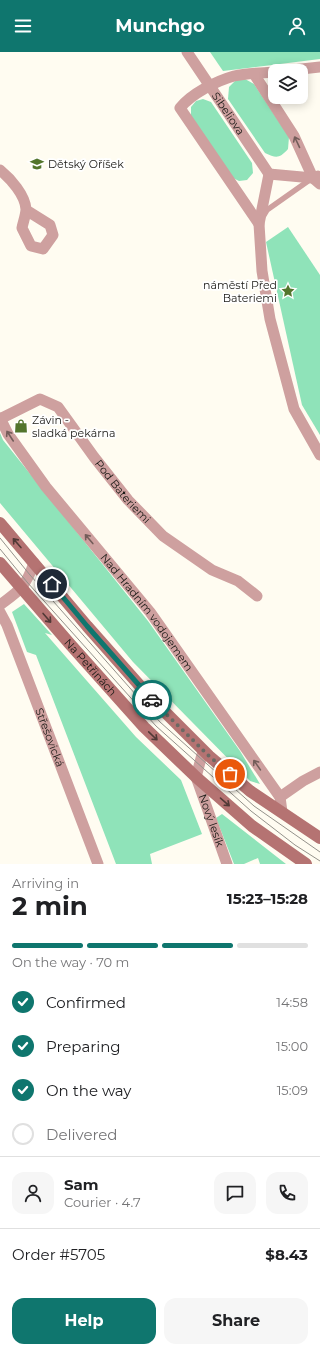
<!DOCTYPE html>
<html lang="en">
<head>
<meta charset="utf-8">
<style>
	:root { --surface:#fff; --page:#f6f6f6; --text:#202124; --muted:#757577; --line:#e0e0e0; --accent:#0f766e }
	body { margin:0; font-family:Montserrat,sans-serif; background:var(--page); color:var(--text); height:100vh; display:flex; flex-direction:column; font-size:15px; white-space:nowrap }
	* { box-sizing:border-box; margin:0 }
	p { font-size:13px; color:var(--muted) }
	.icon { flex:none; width:22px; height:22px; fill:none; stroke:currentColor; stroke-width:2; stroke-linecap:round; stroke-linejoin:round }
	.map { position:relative; height:812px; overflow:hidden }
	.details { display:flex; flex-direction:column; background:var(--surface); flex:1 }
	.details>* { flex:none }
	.tools { position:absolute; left:268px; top:12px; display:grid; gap:8px }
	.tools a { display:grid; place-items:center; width:40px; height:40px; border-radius:8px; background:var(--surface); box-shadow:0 2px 10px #0003; font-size:20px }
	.pin { position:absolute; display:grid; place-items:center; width:34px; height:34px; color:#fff; margin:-17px; border:2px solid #fff; border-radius:50%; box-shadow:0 1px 4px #0007 }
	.courier { position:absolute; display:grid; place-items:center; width:40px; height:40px; margin:-20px; border:3px solid #0f766e; border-radius:50%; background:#fff; color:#222; box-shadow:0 1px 5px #0007 }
	.overview em { font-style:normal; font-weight:700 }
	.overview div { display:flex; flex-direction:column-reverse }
	.overview { display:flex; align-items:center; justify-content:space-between; height:68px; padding:0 12px }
	h1 { font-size:26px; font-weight:700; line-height:30px }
	.bar { display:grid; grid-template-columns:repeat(4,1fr); gap:6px 4px; align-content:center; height:48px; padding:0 12px }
	.bar i { height:5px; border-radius:3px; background:var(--line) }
	.bar .on { background:var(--accent) }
	.bar p { grid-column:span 4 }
	.line { display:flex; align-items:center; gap:10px; padding:0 12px; border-top:1px solid var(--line) }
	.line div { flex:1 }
	.round { display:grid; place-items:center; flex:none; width:42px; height:42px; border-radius:12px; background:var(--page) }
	ol { padding:0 12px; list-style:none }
	li { display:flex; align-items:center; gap:12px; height:44px }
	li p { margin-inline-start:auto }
	li .icon { padding:4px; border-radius:50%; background:var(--accent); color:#fff; stroke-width:4 }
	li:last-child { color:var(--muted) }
	li i { width:22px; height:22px; border:2px solid var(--line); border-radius:50% }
	.primary-button { display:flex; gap:8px; margin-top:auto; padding:8px 12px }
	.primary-button a { flex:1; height:46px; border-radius:12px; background:var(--accent); color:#fff; font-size:16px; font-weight:700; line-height:46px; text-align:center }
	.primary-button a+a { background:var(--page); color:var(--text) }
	header { display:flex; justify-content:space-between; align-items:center; height:52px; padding:0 12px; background:var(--accent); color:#fff; font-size:18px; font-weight:700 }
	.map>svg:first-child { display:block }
</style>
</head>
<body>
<header><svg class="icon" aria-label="menu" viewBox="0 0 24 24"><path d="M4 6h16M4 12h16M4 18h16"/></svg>Munchgo<svg class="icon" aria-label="person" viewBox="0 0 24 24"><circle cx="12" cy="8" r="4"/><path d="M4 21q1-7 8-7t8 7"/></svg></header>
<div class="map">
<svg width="320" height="812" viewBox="0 0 320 812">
	<rect width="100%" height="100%" fill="#fffcf1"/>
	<g fill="#8fe3b9">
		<polygon points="210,0 320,0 320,7 223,19"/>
		<path d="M245,27L254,32L289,85L288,97C279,107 276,106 265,101L228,47L229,35L236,28Z"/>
		<polygon points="203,47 211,50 252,111 253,121 247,128 239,129 231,125 191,66 191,55 196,49"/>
		<polygon points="288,175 320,223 320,383 302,353 266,190"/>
		<polygon points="0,381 3,388 148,569 240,699 260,732 250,729 133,610 0,451"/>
		<polygon points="24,552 52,583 45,581 136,685 181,728 202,782 150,802 152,812 116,812 36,603 27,600 12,560"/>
		<polygon points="222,762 286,812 260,812 258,806 244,812 234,812 216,766"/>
	</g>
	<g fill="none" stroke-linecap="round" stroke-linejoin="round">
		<polyline stroke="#cea09f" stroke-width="5.5" points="264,163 267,158 311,127"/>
		<g stroke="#cea09f" stroke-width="11">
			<path id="s1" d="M187,0L269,122"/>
			<polyline points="283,19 320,15"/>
			<polyline points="254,22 294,84 313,126 320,132"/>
			<path d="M0,118C11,127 25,143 26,157C26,163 23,170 22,176L31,194L43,197L53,183L50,173L26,158"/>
			<polyline points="269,122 259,172 262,219 270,267 294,357 320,403"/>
			<polyline points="269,122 313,126 318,124"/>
			<path d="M259,172L180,56C191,42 216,29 234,24C247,21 262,21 275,20"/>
			<path id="s2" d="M0,366L8,382L46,435L150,560L280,745L282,760"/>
			<path id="s3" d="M0,367L40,347L58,355L94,405L128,448L163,484L212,518L238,529L257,544"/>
			<path d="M0,553C20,538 25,536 34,511"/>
			<path id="s4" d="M0,560L7,573L98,812"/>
			<path id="s5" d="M203,699L196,725L227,812"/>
			<polyline points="280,745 303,729 320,720"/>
		</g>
		<g stroke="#b57372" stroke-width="12">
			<polyline points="0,471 87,574 148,643 209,704 250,739 320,786"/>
			<path id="s6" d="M0,511L69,591L144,675L196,725L252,774L306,812"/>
		</g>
		<g stroke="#94928b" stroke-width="1">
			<polyline points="0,486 30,523 160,670 254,754 320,800"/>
			<polyline points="0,497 27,530 156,674 251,759 295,793 320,809"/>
		</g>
	</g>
	<defs><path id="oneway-shaft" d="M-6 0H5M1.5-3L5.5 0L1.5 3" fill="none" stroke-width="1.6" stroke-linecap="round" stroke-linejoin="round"/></defs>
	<g stroke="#745d5a">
		<use href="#oneway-shaft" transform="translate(297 90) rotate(-115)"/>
		<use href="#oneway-shaft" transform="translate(10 384) rotate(-123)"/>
		<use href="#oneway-shaft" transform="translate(89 487) rotate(-130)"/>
		<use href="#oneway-shaft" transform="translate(257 713) rotate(-125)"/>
	</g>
	<g stroke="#513936">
		<use href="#oneway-shaft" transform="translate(17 491) rotate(-131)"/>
		<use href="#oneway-shaft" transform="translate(47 566) rotate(49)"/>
		<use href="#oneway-shaft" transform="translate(153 684) rotate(44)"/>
		<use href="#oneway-shaft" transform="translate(225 750) rotate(41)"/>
	</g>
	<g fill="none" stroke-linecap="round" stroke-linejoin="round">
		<polyline stroke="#6b6963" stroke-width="4" stroke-dasharray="0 7.2" points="152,648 209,704 230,722"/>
		<polyline stroke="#0f766e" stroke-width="5" points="52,532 87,574 152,648"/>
	</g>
	<defs>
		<g id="school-bare" transform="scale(1.08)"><path d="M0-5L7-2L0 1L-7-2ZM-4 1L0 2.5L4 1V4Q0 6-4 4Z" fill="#53752c" stroke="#fff" stroke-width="2.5" paint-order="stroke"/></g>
		<g id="sight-bare" transform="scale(1.08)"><path d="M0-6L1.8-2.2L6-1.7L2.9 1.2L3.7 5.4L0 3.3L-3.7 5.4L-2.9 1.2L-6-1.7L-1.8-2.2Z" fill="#53752c" stroke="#fff" stroke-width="2.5" paint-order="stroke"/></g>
		<g id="shop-bare" transform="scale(1.08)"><path d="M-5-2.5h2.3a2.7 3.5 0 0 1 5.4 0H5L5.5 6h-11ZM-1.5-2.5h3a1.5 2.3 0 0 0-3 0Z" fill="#53752c" stroke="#fff" stroke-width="2.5" paint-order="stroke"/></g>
	</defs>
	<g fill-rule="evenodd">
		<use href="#school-bare" x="37" y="112"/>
		<use href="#sight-bare" x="288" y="239"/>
		<use href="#shop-bare" x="21" y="374"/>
	</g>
	<g text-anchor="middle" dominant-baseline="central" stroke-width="3.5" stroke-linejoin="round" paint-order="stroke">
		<g font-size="11" fill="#1b1a16" stroke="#fff">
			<text stroke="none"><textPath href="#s1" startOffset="74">Sibeliova</textPath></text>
			<text stroke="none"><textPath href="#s3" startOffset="171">Pod Bateriemi</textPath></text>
			<text stroke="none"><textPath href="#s2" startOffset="244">Nad Hradním vodojemem</textPath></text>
			<text stroke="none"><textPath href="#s6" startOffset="138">Na Petřinách</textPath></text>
			<text stroke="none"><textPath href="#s4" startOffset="135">Střešovická</textPath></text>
			<text stroke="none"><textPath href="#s5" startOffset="73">Nový lesík</textPath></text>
		</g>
		<g font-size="11" fill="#1b1a16" stroke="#fff" text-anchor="start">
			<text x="48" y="112">Dětský Oříšek</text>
			<text x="277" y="233" text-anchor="end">náměstí Před<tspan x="277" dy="13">Bateriemi</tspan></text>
			<text x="32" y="368">Závin -<tspan x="32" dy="13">sladká pekárna</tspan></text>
		</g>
	</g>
</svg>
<div class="tools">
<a><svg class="icon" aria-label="layers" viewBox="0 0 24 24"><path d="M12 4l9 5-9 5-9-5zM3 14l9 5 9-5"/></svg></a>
</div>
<div class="pin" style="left:230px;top:722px;background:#ea580c"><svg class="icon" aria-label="bag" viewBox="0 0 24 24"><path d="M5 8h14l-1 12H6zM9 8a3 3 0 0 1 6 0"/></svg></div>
<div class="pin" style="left:52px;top:532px;background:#1f2937"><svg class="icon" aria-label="home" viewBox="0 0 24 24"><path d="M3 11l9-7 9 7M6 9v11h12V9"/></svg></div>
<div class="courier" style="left:152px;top:648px"><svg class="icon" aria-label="car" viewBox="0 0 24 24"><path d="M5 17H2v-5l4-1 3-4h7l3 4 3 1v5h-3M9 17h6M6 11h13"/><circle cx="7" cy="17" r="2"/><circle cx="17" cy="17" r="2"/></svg></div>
</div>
<section class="details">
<div class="overview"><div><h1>2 min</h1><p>Arriving in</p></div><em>15:23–15:28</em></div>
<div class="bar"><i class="on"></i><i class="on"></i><i class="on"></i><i></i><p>On the way · 70 m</p></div>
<ol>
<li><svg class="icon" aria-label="check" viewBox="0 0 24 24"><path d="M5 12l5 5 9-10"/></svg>Confirmed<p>14:58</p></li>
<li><svg class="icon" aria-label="check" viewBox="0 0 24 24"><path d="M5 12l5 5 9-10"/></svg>Preparing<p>15:00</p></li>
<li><svg class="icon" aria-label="check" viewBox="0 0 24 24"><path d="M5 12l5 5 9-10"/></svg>On the way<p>15:09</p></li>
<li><i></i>Delivered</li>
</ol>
<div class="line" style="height:72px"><a class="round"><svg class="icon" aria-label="person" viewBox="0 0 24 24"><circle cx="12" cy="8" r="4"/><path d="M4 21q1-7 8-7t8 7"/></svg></a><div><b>Sam</b><p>Courier · 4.7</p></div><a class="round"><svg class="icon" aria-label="chat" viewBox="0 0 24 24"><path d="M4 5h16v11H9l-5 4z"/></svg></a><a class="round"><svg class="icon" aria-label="phone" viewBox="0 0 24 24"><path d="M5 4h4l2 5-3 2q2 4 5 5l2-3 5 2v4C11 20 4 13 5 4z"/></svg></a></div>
<div class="line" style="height:52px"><div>Order #5705</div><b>$8.43</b></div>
<div class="primary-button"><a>Help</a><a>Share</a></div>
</section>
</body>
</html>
